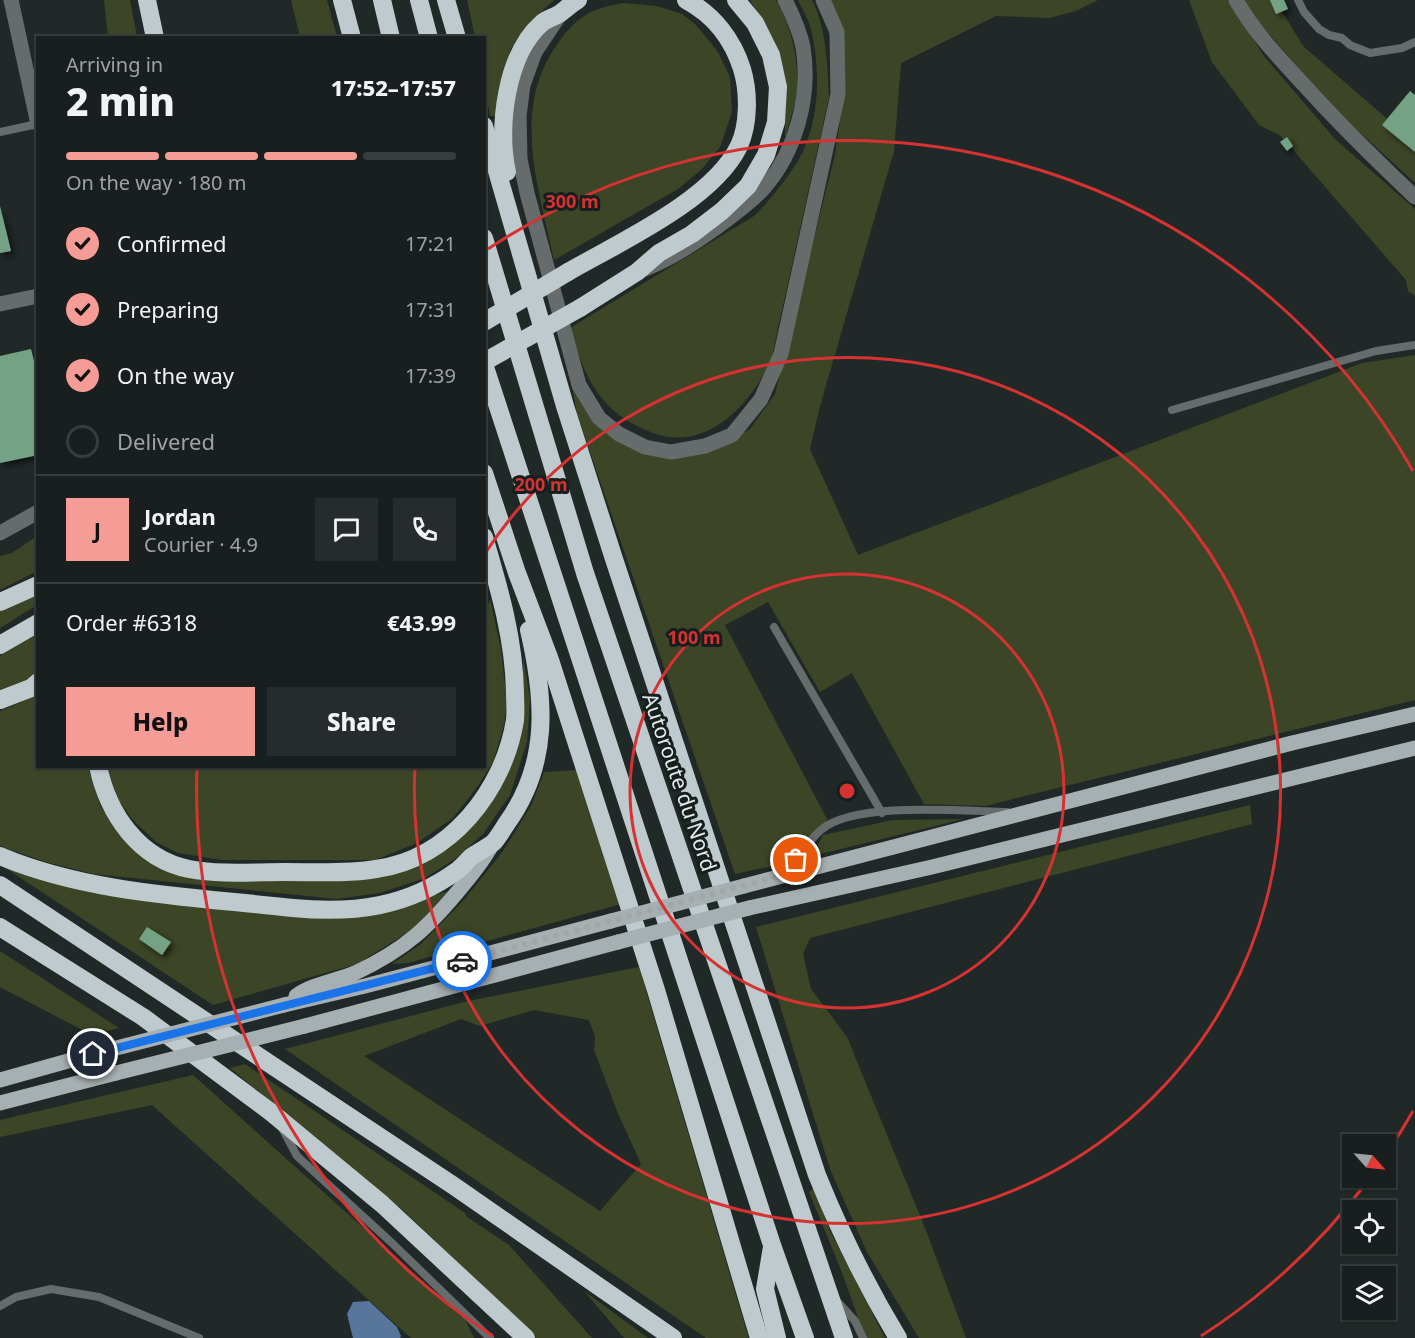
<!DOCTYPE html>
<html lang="en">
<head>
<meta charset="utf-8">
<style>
	:root { --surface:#181f1e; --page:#252c2b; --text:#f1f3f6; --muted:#9fa2a4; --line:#363d3c; --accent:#f59c96 }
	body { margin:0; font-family:"Noto Sans",sans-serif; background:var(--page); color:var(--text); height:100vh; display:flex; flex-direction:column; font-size:22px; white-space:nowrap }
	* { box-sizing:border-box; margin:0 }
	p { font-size:20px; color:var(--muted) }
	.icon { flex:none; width:33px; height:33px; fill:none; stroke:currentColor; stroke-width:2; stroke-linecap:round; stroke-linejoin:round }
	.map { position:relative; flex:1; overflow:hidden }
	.sheet { position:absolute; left:36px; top:36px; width:450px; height:732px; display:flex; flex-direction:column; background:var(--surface); border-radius:0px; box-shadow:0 2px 4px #0004,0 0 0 2px var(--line) }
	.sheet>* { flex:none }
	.needle { width:39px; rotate:117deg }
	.fabs { position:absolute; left:1342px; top:1134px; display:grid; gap:12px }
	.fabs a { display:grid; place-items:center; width:54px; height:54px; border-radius:0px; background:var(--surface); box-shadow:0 2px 4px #0004,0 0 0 2px var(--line); font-size:30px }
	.pin { position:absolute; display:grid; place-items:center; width:51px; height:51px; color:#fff; margin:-26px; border:3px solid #fff; border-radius:50%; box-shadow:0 2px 6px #0007 }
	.courier { position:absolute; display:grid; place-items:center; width:60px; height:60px; margin:-30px; border:4px solid #1a73e8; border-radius:50%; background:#fff; color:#222; box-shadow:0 2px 8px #0007 }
	.headline em { font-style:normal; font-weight:800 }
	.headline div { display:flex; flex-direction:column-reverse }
	.headline { display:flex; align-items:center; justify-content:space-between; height:102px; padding:0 30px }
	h1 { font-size:39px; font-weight:800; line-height:45px }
	.bar { display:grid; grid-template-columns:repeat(4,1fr); gap:9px 6px; align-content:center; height:72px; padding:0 30px }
	.bar i { height:8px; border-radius:4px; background:var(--line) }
	.bar .current { background:var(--accent) }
	.bar p { grid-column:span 4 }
	.line { display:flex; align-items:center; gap:15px; padding:0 30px; border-top:2px solid var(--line) }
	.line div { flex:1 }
	.round { display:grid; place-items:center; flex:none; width:63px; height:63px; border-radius:0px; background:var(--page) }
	ol { padding:0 30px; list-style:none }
	li { display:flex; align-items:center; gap:18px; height:66px }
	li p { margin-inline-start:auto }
	li .icon { padding:6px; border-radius:50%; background:var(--accent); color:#111; stroke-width:4 }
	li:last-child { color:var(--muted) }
	li i { width:33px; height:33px; border:3px solid var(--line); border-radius:50% }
	.action { display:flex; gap:12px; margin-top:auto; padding:12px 30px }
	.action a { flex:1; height:69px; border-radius:0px; background:var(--accent); color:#111; font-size:24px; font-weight:800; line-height:69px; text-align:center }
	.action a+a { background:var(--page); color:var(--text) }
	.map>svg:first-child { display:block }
</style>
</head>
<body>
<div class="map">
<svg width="1415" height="1338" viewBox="0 0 1415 1338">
	<defs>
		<filter id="shadow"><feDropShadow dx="3.5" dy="3.5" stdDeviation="3" flood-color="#0009"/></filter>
	</defs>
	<rect width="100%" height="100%" fill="#202928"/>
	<g fill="#3c4626" fill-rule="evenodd">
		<polygon points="104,0 130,0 137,37 108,37"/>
		<polygon points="291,0 327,0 337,37 300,37"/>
		<polygon points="467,0 554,0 527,25 511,48 497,116 490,116 485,86 484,38 475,37"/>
		<path d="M750,0H776C792,28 799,60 797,91C795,107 789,123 785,138L786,81L774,41Z"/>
		<path d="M798,0H812C827,30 827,64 829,97C816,158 802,218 789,279C785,297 781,314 777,332C775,341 774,351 771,359C752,404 706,453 653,433C600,413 585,379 570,328L754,216C770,201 796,168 804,149C820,113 820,67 811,30C809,20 802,9 798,0Z"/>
		<polygon points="823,0 1098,0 1076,11 1049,18 996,16 901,63 894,151 820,406 810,449 858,555 1362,363 1415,355 1415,700 985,806 924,804 852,673 820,692 768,602 725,625 828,821 786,863 735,874 577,414 572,386 638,448 718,448 750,429 775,394 835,155 843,100"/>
		<polygon points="1189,0 1231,0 1263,55 1336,140 1415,209 1415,296 1408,291 1406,280 1281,136 1259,125 1212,62"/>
		<polygon points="1243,0 1275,0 1303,46 1415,143 1415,183 1315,91 1290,58 1250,12"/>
		<path d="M623,3L657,6L682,14L697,26L718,52L730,77L732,112L720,147L701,170L678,189L554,260C539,189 511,111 556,46C576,17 589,9 623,3Z"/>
		<polygon points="37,536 37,571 0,590 0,556 12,553"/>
		<polygon points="37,595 37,605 0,628 0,611"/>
		<polygon points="490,599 501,650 507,704 504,725 493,762 478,786 453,818 417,843 375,860 222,860 178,853 156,842 132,819 113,792 107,767 484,766 484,617"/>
		<polygon points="37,633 37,673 14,689 0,693 0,656"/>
		<polygon points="523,657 530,699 527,742 510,795 483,834 455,859 425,878 380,893 336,899 94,874 46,862 0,846 0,711 20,703 37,692 38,766 88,767 101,807 124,837 155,863 361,879 482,810 523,697"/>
		<polygon points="579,770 621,904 408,963 392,964 421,944 464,900 503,851 532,804 544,772"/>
		<polygon points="1250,805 1252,824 810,938 803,954 811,989 847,1037 927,1233 966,1338 919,1338 867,1252 830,1169 756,927"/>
		<polygon points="964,819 812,856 823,835 893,820"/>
		<polygon points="4,867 367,915 449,891 423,923 357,964 213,1005"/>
		<polygon points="0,951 119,1028 92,1035 0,987"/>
		<path d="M639,967L748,1336V1338H706L285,1049L464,1002ZM534,1010L589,1020L595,1037L594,1050L617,1111L641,1164L600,1211L364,1056L461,1019L480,1026Z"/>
		<polygon points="245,1064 465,1213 467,1217 509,1245 592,1338 536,1338 404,1211 230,1068"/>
		<polygon points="193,1075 465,1319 474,1338 411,1338 152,1105 0,1137 0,1120"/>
		<polygon points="814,1188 831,1233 885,1338 865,1338 843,1275 809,1192"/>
		<polygon points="584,1291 648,1338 624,1338"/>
	</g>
	<polygon fill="#58769b" points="369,1301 397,1327 401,1336 400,1338 353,1338 347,1314 353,1302"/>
	<g fill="#74a284" filter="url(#shadow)">
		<polygon points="1270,0 1284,0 1288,9 1276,14"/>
		<polygon points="1410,91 1415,95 1415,152 1382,125"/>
		<polygon points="1287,137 1293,146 1287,151 1280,142"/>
		<polygon points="0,206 11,251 0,253"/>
		<polygon points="31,349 38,377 38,455 0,463 0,356"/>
		<polygon points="147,927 171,942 162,955 139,939"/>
	</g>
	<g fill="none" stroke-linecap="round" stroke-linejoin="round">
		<g stroke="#666b6c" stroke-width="8">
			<polyline points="1298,0 1304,12 1319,29 1329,35 1342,38 1350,45 1370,53 1402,48 1415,42"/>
			<polyline points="0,132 37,124"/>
			<polyline points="1172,410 1376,351 1415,345"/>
			<polyline points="774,627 882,813"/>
			<path d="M786,873C797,859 807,842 821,830C853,801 963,811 1007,812"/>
			<polyline points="281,1126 297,1156 392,1243 490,1338"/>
			<polyline points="836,1300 855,1321 863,1338"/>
			<polyline points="0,1306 16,1297 51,1289 99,1297 199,1338"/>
		</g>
		<g stroke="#666b6c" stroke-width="15">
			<polyline points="11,0 38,124"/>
			<path d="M1236,0C1254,32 1280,59 1305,86C1340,125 1377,161 1415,197"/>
			<polyline points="561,13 535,52 523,85 519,116 520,159 527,193 579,385 599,418 619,434 645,447 671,452 705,446 732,435 761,399 781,354 838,94 837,32 823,0"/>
			<path d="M645,269C670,259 692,245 713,230C730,217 749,205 763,189C796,152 811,96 803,47C800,32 792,14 785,0"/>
			<polyline points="0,304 38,296"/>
			<polyline points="0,533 38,512"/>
		</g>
		<g stroke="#a6afb2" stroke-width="15">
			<polyline points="744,886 1292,743 1415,714"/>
			<polyline points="749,908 932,867 1415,748"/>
			<path d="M296,996C312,984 336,981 355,973C406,949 429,927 464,884C475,870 486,858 493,842"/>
			<polyline points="284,1005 365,986 611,921"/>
			<polyline points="305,1026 618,942"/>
			<polyline points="0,1080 93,1054"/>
			<polyline points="0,1103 116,1073"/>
		</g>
		<g stroke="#bfcace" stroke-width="18">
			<polyline points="147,0 155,38"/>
			<polyline points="342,0 352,38"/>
			<polyline points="382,0 391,38"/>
			<polyline points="419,0 429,38"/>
			<polyline points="446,0 457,38"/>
			<path d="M484,126L565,406L614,559L817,1175C840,1232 866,1285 898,1338"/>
			<path d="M507,172C497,128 506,54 542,23C547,19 554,17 559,14C565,10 571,4 578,0"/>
			<polyline points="484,238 585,573 844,1338"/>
			<path d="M568,272C620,242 713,200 739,146C749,124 749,92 742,69C733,40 714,15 686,0"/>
			<polyline points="580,308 637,272 659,253 692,234 722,211 748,186 766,155 776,122 778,87 771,55 755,23 736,0"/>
			<polyline points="484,364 772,1245 805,1338"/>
			<polyline points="484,473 517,573 550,660 656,990 759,1338"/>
			<polyline points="0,602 38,585"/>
			<polyline points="0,645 38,623"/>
			<polyline points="0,700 31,688 38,682"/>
			<path d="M98,766C108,814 139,859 189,869C221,875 253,872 285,872C315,872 346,874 376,869C450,859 504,790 515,720C516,711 515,701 515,692C514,638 499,588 484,537"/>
			<path d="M0,856C89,894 197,897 293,908C354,914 408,907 458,870C463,866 467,861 471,857C478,852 487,848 494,842C499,836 503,829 507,823C550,763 545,699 529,630"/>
			<polyline points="0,885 454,1186 673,1338"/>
			<polyline points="0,927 143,1017 272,1113 382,1204 526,1338"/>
			<polyline points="772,1247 765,1289 777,1338"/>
		</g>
		<g stroke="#a6afb2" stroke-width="15">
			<polyline points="611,921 744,886"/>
			<polyline points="618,942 749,908"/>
			<polyline points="93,1054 284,1005"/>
			<polyline points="116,1073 305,1026"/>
		</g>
		<g stroke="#bfcace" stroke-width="18">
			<polyline points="484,322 568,272"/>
			<polyline points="484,362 580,308"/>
		</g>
	</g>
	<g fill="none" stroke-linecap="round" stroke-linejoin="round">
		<polyline stroke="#a0a7a6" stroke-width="6" stroke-dasharray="0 10.8" points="462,961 783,875 796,860"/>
		<polyline stroke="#1a73e8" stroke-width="8" points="93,1054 462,961"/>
	</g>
	<g fill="none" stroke="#d73232" stroke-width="3">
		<circle cx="847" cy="791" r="217"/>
		<path d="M486 552A433 433 0 1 1 415 768"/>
		<path d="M1413 1111A650 650 0 0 1 1389 1150M1370 1178A650 650 0 0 1 1201 1336M493 1336A650 650 0 0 1 197 768M488 249A650 650 0 0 1 1413 471"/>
	</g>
	<g text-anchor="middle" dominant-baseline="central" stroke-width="6" stroke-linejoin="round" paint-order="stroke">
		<g font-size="21" fill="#e5ebea" stroke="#161f1e">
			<text transform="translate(680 782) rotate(71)">Autoroute du Nord</text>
		</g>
	</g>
	<circle cx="847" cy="791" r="9" fill="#d73232" stroke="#161f1e" stroke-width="3"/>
	<g font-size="18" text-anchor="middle" font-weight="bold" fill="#d73232" stroke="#161f1e" stroke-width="6" stroke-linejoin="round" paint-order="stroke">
		<text x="572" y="208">300 m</text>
		<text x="541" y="491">200 m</text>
		<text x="694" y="644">100 m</text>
	</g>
</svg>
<div class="fabs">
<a><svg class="needle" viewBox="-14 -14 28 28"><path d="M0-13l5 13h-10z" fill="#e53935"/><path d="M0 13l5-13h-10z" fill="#9fa2a4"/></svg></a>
<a><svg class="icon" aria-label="locate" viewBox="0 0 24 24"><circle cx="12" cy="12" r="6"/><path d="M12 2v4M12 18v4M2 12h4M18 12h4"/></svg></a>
<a><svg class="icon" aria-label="layers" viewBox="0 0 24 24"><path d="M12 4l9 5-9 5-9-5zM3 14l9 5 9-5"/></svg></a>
</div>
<div class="pin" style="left:796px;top:860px;background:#ea580c"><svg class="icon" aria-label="bag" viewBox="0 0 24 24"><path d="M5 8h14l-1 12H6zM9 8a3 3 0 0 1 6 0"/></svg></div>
<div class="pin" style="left:93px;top:1054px;background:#1f2937"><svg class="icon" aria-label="home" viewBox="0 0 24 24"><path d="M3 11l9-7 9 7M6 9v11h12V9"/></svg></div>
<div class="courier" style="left:462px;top:961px"><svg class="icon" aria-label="car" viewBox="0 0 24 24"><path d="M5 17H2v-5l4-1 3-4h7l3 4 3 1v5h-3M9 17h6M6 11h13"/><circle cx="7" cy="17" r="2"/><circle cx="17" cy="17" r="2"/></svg></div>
<section class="sheet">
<div class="headline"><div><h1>2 min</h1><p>Arriving in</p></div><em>17:52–17:57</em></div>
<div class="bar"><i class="current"></i><i class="current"></i><i class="current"></i><i></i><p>On the way · 180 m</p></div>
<ol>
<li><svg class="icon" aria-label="check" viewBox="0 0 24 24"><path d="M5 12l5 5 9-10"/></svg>Confirmed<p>17:21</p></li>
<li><svg class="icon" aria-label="check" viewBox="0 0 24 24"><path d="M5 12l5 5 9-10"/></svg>Preparing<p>17:31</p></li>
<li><svg class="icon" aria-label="check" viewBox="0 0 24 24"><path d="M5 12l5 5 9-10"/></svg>On the way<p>17:39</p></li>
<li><i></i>Delivered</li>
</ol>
<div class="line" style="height:108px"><b class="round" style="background:var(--accent);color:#111">J</b><div><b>Jordan</b><p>Courier · 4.9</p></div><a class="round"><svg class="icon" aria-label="chat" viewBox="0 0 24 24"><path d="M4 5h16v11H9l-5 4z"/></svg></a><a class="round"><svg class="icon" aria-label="phone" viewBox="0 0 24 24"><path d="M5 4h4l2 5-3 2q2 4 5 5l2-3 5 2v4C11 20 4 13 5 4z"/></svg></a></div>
<div class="line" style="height:78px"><div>Order #6318</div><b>€43.99</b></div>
<div class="action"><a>Help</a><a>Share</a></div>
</section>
</div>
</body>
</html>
